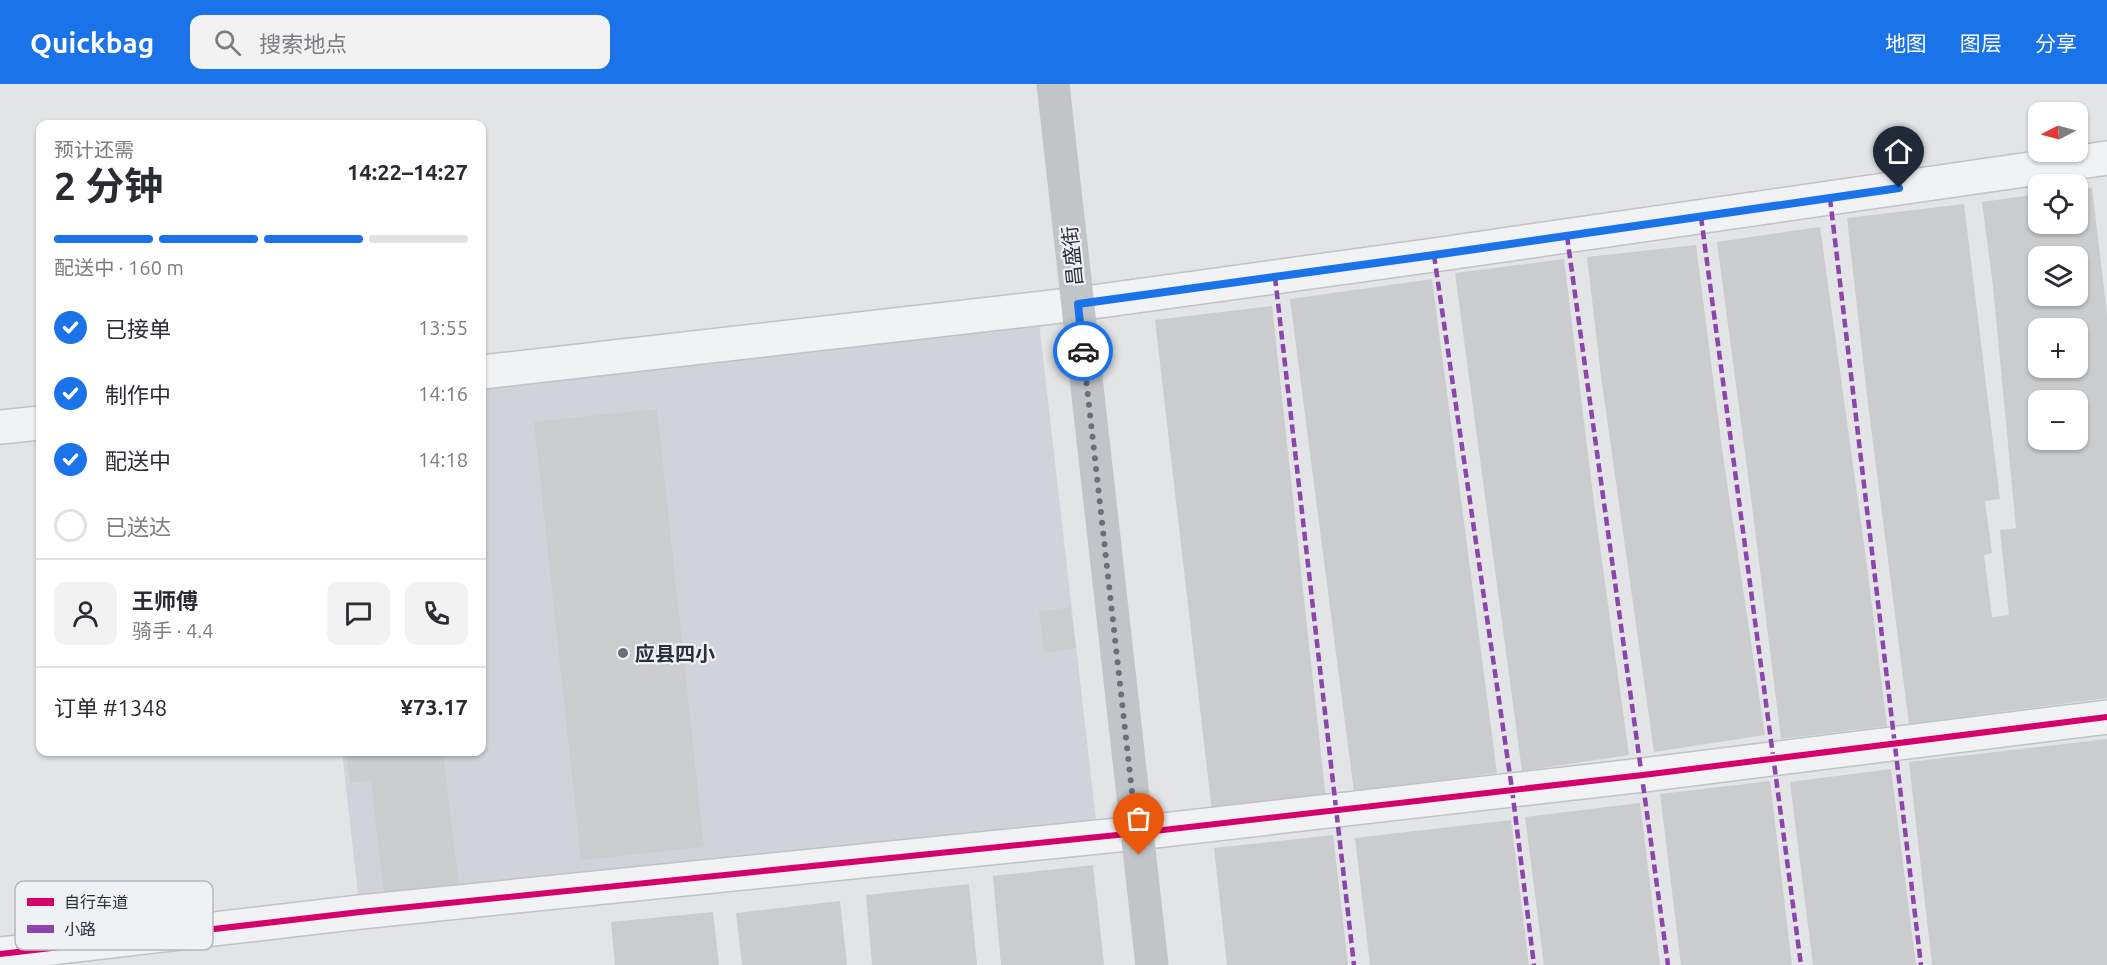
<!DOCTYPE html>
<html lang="zh">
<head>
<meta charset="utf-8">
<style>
	:root { --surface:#fff; --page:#f2f2f3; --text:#2b2b33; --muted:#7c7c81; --line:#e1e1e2; --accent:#1a73e8 }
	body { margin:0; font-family:Ubuntu,"Noto Sans SC",sans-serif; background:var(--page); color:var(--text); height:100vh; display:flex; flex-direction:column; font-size:22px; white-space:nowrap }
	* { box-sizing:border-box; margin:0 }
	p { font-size:20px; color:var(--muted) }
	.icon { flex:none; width:33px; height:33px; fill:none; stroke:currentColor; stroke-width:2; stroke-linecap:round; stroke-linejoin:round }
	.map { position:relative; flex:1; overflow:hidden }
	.sheet { position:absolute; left:36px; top:36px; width:450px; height:636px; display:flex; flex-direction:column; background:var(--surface); border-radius:12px; box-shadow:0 2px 4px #0004 }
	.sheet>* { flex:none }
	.needle { width:39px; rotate:264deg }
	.tools { position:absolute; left:2028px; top:18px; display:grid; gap:12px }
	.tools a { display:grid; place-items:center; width:60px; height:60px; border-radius:12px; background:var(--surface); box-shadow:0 2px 4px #0004; font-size:30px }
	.pin { position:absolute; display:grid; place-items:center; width:51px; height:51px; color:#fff; margin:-62px -26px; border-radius:50% 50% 50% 0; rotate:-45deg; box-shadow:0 0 6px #0007 }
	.pin .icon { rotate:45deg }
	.courier { position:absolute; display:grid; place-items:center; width:60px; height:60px; margin:-30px; border:4px solid #1a73e8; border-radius:50%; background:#fff; color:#222; box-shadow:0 2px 8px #0007 }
	.head em { font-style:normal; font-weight:700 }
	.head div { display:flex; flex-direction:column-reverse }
	.head { display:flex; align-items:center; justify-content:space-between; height:102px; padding:0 18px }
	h1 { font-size:39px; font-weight:700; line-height:45px }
	.bar { display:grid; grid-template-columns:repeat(4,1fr); gap:9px 6px; align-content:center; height:72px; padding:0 18px }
	.bar i { height:8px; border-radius:4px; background:var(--line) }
	.bar .selected { background:var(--accent) }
	.bar p { grid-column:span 4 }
	.line { display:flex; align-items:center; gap:15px; padding:0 18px; border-top:2px solid var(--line) }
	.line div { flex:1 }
	.round { display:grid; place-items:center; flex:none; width:63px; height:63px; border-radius:12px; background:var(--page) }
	ol { padding:0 18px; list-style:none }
	li { display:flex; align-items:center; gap:18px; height:66px }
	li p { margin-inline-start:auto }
	li .icon { padding:6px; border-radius:50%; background:var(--accent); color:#fff; stroke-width:4 }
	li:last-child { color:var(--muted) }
	li i { width:33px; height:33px; border:3px solid var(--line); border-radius:50% }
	header { display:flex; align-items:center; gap:36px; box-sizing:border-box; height:84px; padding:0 30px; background:var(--accent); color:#fff }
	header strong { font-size:28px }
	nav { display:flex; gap:33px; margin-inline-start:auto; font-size:21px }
	.search { width:420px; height:54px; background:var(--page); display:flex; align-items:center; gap:15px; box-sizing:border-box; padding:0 21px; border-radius:12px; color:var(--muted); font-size:22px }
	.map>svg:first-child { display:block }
</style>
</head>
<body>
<header>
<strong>Quickbag</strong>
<div class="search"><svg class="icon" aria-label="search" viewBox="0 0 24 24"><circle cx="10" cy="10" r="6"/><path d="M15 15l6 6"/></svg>搜索地点</div>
<nav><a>地图</a><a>图层</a><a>分享</a></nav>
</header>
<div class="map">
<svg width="2107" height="881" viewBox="0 0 2107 881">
	<rect width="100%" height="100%" fill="#e2e4e6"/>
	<polygon fill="#d0d3d9" points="1038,230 1097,745 360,828 342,668 482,668 482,293"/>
	<g fill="#caccce" fill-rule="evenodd">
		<path d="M2092,104L2107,230V614L1909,640L1867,312L1847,134L1964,120L2000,415L1985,417L1992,469L1984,471L1992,533L2009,531L2000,446L2016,444L1993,202L1982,118L2038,110V140H2078V106ZM2038,172H2078V212H2038ZM2038,244H2078V284H2038ZM2038,316H2078V356H2038Z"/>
		<polygon points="1820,143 1867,482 1887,642 1781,655 1751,414 1717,158"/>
		<polygon points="1696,161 1723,372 1765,651 1654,668 1601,292 1587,173"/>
		<polygon points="1564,175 1595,427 1629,671 1522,687 1455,189"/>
		<polygon points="1432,195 1497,689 1354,708 1290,215"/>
		<polygon points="1272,222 1326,716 1212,728 1155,236"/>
		<polygon points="657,325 704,763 581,776 534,338"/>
		<polygon points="1070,523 1076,564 1044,569 1039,528"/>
		<polygon points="2107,655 2107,881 1932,881 1909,678"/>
		<polygon points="346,668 443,668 460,810 385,819 371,697 350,699"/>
		<polygon points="1891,685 1916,881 1813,881 1790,698"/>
		<polygon points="1770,697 1792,881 1681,881 1660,710"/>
		<polygon points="1640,719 1660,881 1544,881 1525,733"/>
		<polygon points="1511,736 1529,881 1370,881 1355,754"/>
		<polygon points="1333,751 1348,881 1227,881 1214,764"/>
		<polygon points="1093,781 1104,881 1001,881 993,792"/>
		<polygon points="969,800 977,881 872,881 866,811"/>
		<polygon points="840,817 847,881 742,881 736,829"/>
		<polygon points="713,828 719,881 615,881 611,838"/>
	</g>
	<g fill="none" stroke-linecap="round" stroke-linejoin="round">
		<g stroke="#c0c2c4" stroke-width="36">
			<g id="street">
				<polyline points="482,288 1078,220 1434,171 2107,74"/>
				<polyline points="0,343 40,339"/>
				<polyline points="0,870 360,828 1137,749 1643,691 2107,633"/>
			</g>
		</g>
		<use href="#street" stroke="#f0f2f3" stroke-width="33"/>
		<polyline stroke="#c2c5c8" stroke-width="33" points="1053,0 1152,881"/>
		<g stroke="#8e44ad" stroke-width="4.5" stroke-dasharray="9 4.5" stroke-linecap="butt">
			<polyline points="1830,114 1921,881"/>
			<polyline points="1701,133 1801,881"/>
			<polyline points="1567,152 1668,881"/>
			<polyline points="1434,171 1512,705 1534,881"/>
			<polyline points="1275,193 1354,881"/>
		</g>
		<g stroke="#eff2f5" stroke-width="10">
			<polyline id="cycleway" points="0,870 360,828 1137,749 1643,691 2107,633"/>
		</g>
		<use href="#cycleway" stroke="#d6006c" stroke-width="6"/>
	</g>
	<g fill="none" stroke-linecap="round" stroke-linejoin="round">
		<polyline stroke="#6a7079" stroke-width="6" stroke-dasharray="0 10.8" points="1083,267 1139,771"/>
		<polyline stroke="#1a73e8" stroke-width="8" points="1083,267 1078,220 1434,171 1899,104"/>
	</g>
	<circle fill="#6a7079" stroke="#eff2f5" stroke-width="2" cx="623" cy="569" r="6"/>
	<g text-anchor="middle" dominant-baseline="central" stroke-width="4.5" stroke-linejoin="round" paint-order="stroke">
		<g font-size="20" fill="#29313e" stroke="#eff2f5">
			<text transform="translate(1072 172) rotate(-96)">昌盛街</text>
		</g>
		<g font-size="20" font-weight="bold" fill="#29313e" stroke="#eff2f5" text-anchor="start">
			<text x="635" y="569">应县四小</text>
		</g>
	</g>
	<rect x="15" y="797" width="198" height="69" rx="9" fill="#eff2f5" stroke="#b4b8be" stroke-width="1.5"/>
	<rect x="27" y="814" width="27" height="8" fill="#d6006c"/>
	<rect x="27" y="841" width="27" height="8" fill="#8e44ad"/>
	<g font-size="16" fill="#29313e">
		<text x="64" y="824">自行车道</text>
		<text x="64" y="851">小路</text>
	</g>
</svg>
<div class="tools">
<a><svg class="needle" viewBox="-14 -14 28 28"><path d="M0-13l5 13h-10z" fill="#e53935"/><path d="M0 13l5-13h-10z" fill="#7c7c81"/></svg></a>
<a><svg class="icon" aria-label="locate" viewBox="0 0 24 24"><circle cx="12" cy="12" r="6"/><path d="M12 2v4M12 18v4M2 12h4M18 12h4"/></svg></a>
<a><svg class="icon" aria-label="layers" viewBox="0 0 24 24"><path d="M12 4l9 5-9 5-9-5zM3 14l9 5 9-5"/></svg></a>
<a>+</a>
<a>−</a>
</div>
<div class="pin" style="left:1139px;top:771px;background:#ea580c"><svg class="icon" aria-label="bag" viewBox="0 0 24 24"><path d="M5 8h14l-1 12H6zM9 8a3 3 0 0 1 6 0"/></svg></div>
<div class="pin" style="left:1899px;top:104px;background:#1f2937"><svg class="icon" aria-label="home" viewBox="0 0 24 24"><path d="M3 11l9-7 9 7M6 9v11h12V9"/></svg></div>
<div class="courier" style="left:1083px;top:267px"><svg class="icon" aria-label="car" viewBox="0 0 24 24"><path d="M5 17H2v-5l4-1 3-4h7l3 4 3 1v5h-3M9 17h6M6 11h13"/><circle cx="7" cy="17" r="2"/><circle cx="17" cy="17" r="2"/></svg></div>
<section class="sheet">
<div class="head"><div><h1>2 分钟</h1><p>预计还需</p></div><em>14:22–14:27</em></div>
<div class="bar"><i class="selected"></i><i class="selected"></i><i class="selected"></i><i></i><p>配送中 · 160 m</p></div>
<ol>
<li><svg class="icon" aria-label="check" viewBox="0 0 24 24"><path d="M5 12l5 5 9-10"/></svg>已接单<p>13:55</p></li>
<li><svg class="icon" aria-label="check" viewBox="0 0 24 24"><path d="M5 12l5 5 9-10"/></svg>制作中<p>14:16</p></li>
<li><svg class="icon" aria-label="check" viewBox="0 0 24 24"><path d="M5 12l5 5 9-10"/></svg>配送中<p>14:18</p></li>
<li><i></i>已送达</li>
</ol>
<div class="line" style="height:108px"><a class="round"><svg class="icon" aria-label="person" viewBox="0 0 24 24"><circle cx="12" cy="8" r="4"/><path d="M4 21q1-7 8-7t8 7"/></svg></a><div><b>王师傅</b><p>骑手 · 4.4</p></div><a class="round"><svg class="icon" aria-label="chat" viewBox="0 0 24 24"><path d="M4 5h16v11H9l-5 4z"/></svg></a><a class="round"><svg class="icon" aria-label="phone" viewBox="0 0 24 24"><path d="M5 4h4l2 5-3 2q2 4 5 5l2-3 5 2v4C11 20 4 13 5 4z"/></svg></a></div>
<div class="line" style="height:78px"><div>订单 #1348</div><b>¥73.17</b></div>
</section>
</div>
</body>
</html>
